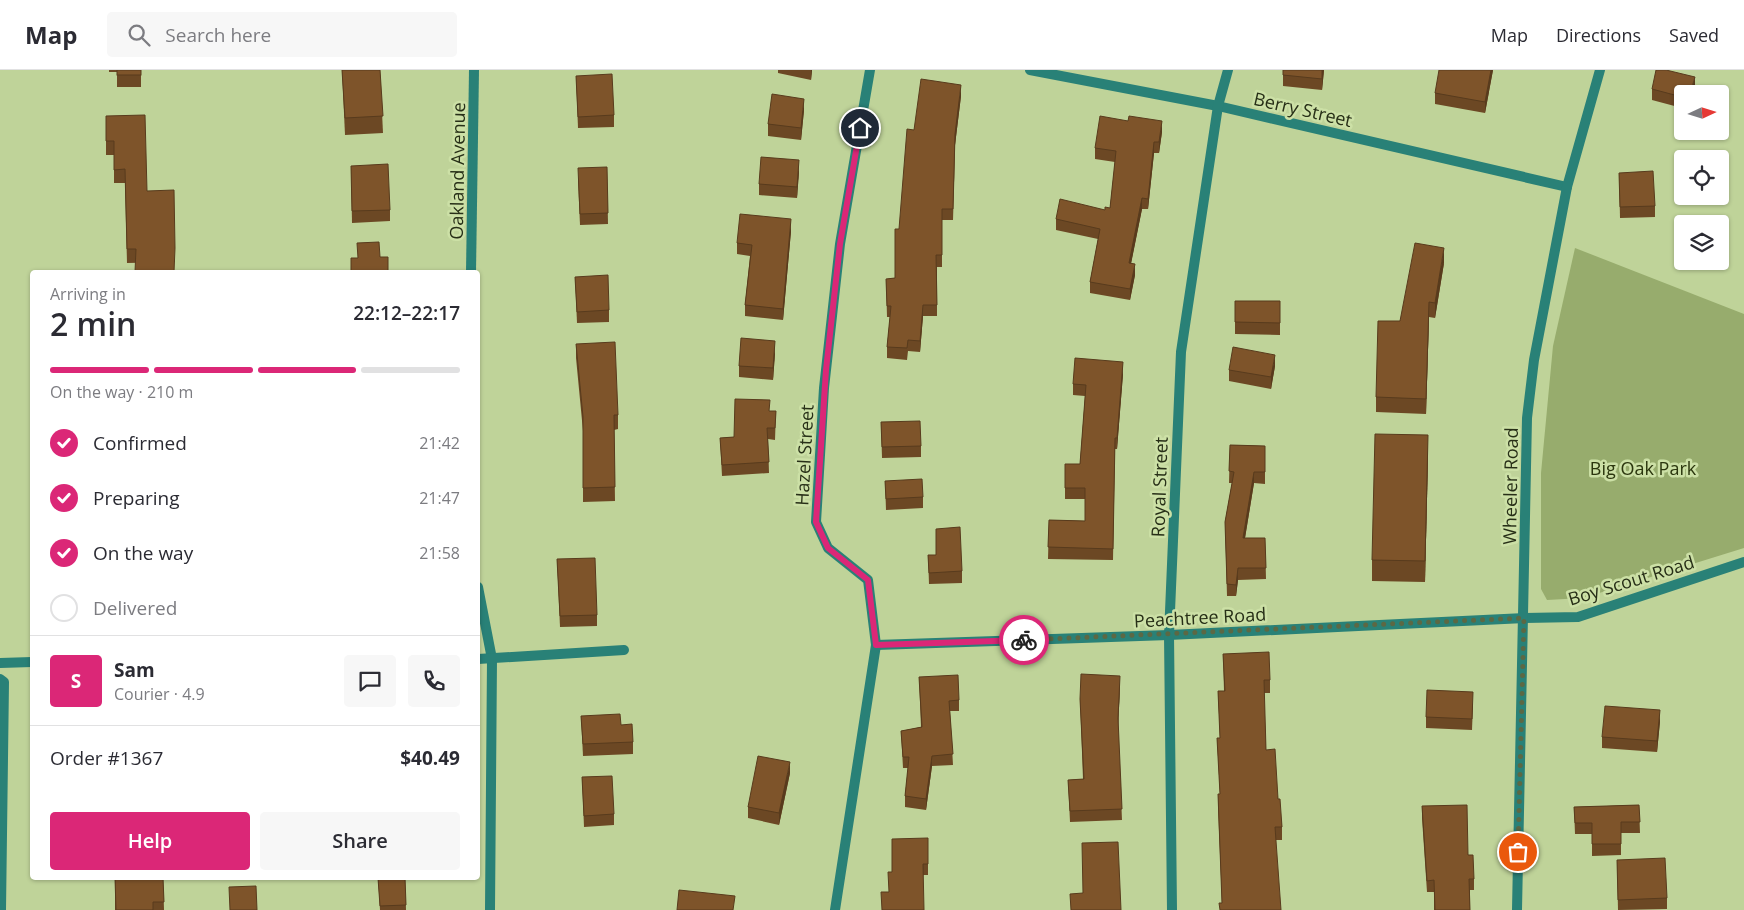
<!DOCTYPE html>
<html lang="en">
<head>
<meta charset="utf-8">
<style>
	:root { --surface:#fff; --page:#f7f7f7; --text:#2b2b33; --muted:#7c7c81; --line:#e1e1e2; --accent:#db2777 }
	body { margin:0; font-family:"Open Sans",sans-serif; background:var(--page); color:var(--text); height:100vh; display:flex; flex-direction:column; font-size:19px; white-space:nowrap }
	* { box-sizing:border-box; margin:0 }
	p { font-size:16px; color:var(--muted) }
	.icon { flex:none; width:28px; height:28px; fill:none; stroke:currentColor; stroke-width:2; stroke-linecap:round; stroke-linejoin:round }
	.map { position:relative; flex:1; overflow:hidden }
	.sheet { position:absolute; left:30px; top:200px; width:450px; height:610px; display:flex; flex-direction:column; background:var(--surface); border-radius:5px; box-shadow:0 1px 4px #0004 }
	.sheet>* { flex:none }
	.needle { width:32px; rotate:86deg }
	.fabs { position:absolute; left:1674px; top:15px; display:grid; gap:10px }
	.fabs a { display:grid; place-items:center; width:55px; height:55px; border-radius:5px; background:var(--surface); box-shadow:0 1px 4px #0004; font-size:25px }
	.pin { position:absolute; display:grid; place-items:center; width:42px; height:42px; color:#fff; margin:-21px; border:2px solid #fff; border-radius:50%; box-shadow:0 1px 5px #0007 }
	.courier { position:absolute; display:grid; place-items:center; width:50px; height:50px; margin:-25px; border:4px solid #db2777; border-radius:50%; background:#fff; color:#222; box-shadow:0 1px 6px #0007 }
	.headline em { font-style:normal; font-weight:600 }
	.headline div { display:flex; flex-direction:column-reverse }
	.headline { display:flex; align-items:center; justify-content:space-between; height:85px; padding:0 20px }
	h1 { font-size:32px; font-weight:600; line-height:38px }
	.bar { display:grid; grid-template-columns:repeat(4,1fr); gap:8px 5px; align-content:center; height:60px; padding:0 20px }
	.bar i { height:6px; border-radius:4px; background:var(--line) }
	.bar .current { background:var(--accent) }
	.bar p { grid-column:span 4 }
	.line { display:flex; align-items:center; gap:12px; padding:0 20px; border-top:1px solid var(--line) }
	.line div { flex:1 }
	.round { display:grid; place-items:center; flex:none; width:52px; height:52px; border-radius:5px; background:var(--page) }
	ol { padding:0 20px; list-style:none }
	li { display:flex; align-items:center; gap:15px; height:55px }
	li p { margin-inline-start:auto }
	li .icon { padding:5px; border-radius:50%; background:var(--accent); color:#fff; stroke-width:4 }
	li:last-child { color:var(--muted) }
	li i { width:28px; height:28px; border:2px solid var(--line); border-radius:50% }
	.button { display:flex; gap:10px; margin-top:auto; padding:10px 20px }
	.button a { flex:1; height:58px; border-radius:5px; background:var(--accent); color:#fff; font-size:20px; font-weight:600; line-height:58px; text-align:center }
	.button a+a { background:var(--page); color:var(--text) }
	header { display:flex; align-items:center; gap:30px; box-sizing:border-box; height:70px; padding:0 25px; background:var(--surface); border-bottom:1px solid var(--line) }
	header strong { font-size:24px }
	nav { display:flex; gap:28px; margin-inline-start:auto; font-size:18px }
	.search { width:350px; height:45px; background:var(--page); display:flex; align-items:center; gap:12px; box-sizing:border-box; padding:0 18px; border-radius:5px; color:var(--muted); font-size:19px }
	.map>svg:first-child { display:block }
</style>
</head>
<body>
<header>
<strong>Map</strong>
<div class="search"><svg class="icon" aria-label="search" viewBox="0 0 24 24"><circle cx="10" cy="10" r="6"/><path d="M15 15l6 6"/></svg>Search here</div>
<nav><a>Map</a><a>Directions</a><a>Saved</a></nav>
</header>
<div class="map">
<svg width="1744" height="840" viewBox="0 0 1744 840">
	<rect width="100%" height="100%" fill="#bfd399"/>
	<polygon fill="#97ac6d" points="1575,178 1744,244 1744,478 1583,528 1547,530 1541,519 1541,403 1553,276"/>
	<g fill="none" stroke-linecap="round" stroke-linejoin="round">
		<g stroke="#298177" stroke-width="10">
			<polyline points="1030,0 1218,36 1567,117"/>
			<polyline points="471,202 474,0"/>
			<polyline points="478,517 492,589 490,840"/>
			<polyline points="876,575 1169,565 1525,548"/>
			<polyline points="478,589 624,580"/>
			<polyline points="0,593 32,592"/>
			<polyline points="0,609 4,612 1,840"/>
			<polyline points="835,840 876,575 868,510 828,478 816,452 824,318 840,174 870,0"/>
			<polyline points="1172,840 1169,565 1181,282 1218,36 1228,0"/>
		</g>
		<g stroke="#298177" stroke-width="10">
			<polyline points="1525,548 1578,547 1744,492"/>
			<polyline points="1517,840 1527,348 1534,290 1567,117 1600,0"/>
		</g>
	</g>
	<g fill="#6c4824">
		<polygon points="109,0 141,0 141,17 117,17 117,2 109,2"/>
		<polygon points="342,0 380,0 383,63 345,65"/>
		<polygon points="778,0 812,0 811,10 778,3"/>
		<polygon points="1283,0 1324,0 1322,20 1283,16"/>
		<polygon points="1493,0 1485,43 1435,34 1435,23"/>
		<polygon points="576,6 614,45 614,57 578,58"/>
		<polygon points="1695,18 1682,24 1682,38 1652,30 1652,19"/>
		<polygon points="961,26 955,75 953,150 942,150 942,197 937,197 937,246 923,246 920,282 908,281 907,290 887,288 887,277 890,247 887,247 886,209 895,208 914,60"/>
		<polygon points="804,40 801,70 768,66 768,54"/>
		<polygon points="106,46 147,121 175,192 127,193 125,113 114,113 114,85 106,85"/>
		<polygon points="1162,62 1159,83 1154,83 1148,139 1142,139 1131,193 1135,205 1130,230 1090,223 1090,212 1098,169 1056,160 1056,149 1105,140 1110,138 1115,92 1095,89 1095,78"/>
		<polygon points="351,96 390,140 390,151 352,153"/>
		<polygon points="607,97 608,154 580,155 578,110"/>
		<polygon points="799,101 797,128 759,125 759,114"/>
		<polygon points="1619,103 1655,136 1655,147 1620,148"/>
		<polygon points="791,161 783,250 745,246 745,235 750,186 737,184 737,173"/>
		<polygon points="1444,193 1435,248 1429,247 1426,344 1376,342 1376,327 1400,251"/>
		<polygon points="575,207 609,240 609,252 577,253"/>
		<polygon points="1235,231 1280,231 1280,265 1235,264"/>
		<polygon points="576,274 618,345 618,359 614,360 615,431 583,432 583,361 576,288"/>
		<polygon points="775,283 773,310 739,307 739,296"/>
		<polygon points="1275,296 1271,319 1229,311 1229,300"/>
		<polygon points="1123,304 1117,379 1115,379 1113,490 1048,489 1049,450 1085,451 1085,429 1065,429 1065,394 1080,394 1085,326 1073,325 1073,314"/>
		<polygon points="770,341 776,341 775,370 768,369 769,403 722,406 720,368 734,367"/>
		<polygon points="881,352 921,376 921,387 882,388"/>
		<polygon points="1230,375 1265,376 1265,414 1254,413 1245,468 1265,468 1266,509 1238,510 1236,526 1227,526 1225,452 1232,413 1229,413"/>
		<polygon points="1428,387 1425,512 1372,511 1372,490"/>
		<polygon points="885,411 923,427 923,438 886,440"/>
		<polygon points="928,485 936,485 962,501 962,513 929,514"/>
		<polygon points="557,489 597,545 597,556 560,557"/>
		<polygon points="1223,584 1270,610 1270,623 1264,623 1266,680 1278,729 1282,757 1282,770 1276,770 1222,833 1218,737 1218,724 1220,724 1217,668 1220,668 1218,621 1224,621"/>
		<polygon points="919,607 959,630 959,641 950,641 953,695 932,696 926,740 905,737 905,726 908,698 903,698 901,661 921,657"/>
		<polygon points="1120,617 1118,654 1122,750 1070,752 1068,710 1083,709 1080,629"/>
		<polygon points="1473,634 1472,660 1426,658 1426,647"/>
		<polygon points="581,646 621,655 633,672 633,684 583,686"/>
		<polygon points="1660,651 1657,682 1602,678 1602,667"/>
		<polygon points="790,703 779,755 748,748 748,737"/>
		<polygon points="582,707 614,744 614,755 584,757"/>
		<polygon points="1639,735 1640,763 1621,763 1621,785 1592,786 1592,764 1575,764 1574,737"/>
		<polygon points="1422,736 1468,785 1474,809 1474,820 1470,820 1470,840 1434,840 1434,822 1427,822 1422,748"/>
		<polygon points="928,768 928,805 924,805 889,822 892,802"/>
		<polygon points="1617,790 1667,828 1667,839 1618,840"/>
		<polygon points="115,808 163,808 164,840 115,840"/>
		<polygon points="378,808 405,808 406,840 380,840"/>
	</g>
	<g fill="#583b1d">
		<polygon points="811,0 812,0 811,10"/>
		<polygon points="1322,0 1324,0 1322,20"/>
		<polygon points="1491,0 1493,0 1485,43 1485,32"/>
		<polygon points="1695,7 1695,18 1693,24 1690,24"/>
		<polygon points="961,15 961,26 955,75 953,150 955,64"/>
		<polygon points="804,29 804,40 801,70 801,58"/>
		<polygon points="1162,51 1162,62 1159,83 1159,72"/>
		<polygon points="1154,72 1154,83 1148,139 1148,129"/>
		<polygon points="799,90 799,101 797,128 797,117"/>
		<polygon points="1142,128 1142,139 1129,204 1129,193"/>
		<polygon points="791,149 791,161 783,250 783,239"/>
		<polygon points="1444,178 1444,193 1435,248 1435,233"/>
		<polygon points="1135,194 1135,205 1130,230 1130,219"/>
		<polygon points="1429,232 1429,247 1426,344 1426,329"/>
		<polygon points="923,235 923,246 920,282 920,271"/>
		<polygon points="775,271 775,283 773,310 773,298"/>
		<polygon points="1275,285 1275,296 1271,319 1271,307"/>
		<polygon points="1123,292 1123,304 1117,379 1117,368"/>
		<polygon points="1428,365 1428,387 1425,512 1425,491"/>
		<polygon points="1254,402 1254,413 1243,480 1243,468"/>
		<polygon points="1238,498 1238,510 1236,526 1236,515"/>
		<polygon points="1120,606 1120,617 1118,659 1118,648"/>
		<polygon points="1660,640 1660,651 1657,682 1657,671"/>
		<polygon points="932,686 932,696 926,740 926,729"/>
		<polygon points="790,692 790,703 779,755 779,743"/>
	</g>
	<g fill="#7e542a" stroke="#583b1d">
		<rect x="117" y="0" width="24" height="5"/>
		<polygon points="342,0 380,0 383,46 345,48"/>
		<polygon points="1283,0 1322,0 1322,9 1283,5"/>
		<polygon points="1439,0 1491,0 1485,32 1435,23"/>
		<polygon points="1656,0 1666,0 1695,7 1690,24 1682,24 1682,27 1652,19"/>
		<polygon points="612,4 614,45 578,47 576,6"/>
		<polygon points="921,9 961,15 955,64 953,139 942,139 942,185 936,185 937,235 923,235 920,271 908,270 907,278 887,277 891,236 887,236 886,209 895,208 895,159 899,159 907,59 914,60"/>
		<polygon points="772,24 804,29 801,58 768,54"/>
		<polygon points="145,45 147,121 174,120 175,178 174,202 135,202 136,179 127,179 125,99 114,100 114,71 106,71 106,46"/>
		<polygon points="1100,46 1128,51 1129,46 1162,51 1159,72 1154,72 1148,129 1142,128 1129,193 1135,194 1130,219 1090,212 1100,159 1056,149 1060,129 1105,140 1105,137 1110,138 1116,81 1095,78"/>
		<polygon points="761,87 799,90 797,117 759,114"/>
		<polygon points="388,94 390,140 352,141 351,96"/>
		<polygon points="607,97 608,143 580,144 578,98"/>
		<polygon points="1653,101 1655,136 1620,137 1619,103"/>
		<polygon points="740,144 791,149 783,239 745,235 752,175 737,173"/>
		<polygon points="379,172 380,187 388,187 388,202 351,202 351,188 358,188 357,173"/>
		<polygon points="1415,173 1444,178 1435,233 1429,232 1426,329 1376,327 1378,251 1400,251"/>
		<polygon points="608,205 609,240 577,242 575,207"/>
		<polygon points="1235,231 1280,231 1280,253 1235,252"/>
		<polygon points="741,268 775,271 773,298 739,296"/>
		<polygon points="615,272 618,345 614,345 615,417 583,418 583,347 576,274"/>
		<polygon points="1233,277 1275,285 1271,307 1229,300"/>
		<polygon points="1075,288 1123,292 1117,368 1115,368 1113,479 1048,477 1049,450 1085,451 1085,418 1065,418 1065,394 1080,394 1086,315 1073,314"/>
		<polygon points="735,329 770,330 769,341 776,341 775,358 767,358 769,392 722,395 720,368 734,367"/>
		<polygon points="920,351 921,376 882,377 881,352"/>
		<polygon points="1375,364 1428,365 1425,491 1372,490"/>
		<polygon points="1230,375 1265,376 1265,402 1254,402 1243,468 1265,468 1266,498 1238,498 1236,515 1227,514 1225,452 1234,402 1229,401"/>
		<polygon points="922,409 923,427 886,429 885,411"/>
		<polygon points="960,457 962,501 929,503 928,485 936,485 936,459"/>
		<polygon points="595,488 597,545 560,546 557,489"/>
		<polygon points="1269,582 1270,610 1264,610 1266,680 1275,679 1278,729 1280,729 1282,757 1275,757 1281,840 1220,840 1219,833 1222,833 1218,724 1220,724 1217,668 1220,668 1218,621 1225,621 1223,584"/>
		<polygon points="1081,604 1120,606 1118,648 1122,739 1070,741 1068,710 1084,709 1080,629"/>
		<polygon points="958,605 959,630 949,631 953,684 932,686 926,729 905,726 909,687 903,687 901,661 922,657 919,607"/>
		<polygon points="1427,620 1473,622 1472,649 1426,647"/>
		<polygon points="1605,636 1660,640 1657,671 1602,667"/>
		<polygon points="620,644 621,655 632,654 633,672 583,674 581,646"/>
		<polygon points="758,686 790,692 779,743 748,737"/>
		<polygon points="612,706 614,744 584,746 582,707"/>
		<polygon points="1467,735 1468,785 1473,785 1474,809 1469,809 1470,840 1435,840 1434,810 1427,811 1422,736"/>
		<polygon points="1639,735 1640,752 1621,752 1621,774 1592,774 1592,753 1575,753 1574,737"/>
		<polygon points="928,768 928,794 923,794 924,840 882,840 881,822 889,822 888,802 892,802 892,769"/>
		<polygon points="1118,772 1121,840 1071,840 1070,824 1083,823 1082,773"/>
		<polygon points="1665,788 1667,828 1618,830 1617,790"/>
		<polygon points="115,808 163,808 164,832 153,832 153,840 116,840"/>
		<polygon points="378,808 405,808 406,835 380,836"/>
		<polygon points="256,816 257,840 230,840 229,817"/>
		<polygon points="679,820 735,826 733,840 677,840"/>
	</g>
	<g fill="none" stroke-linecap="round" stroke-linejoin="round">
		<polyline stroke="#5c6844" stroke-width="5" stroke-dasharray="0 9" points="1024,570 1524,548 1518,782"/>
		<polyline stroke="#db2777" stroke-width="6" points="860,58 840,174 826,300 816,452 828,478 868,510 876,575 1024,570"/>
	</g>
	<g text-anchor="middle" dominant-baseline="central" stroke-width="5" stroke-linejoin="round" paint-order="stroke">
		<g font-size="18" fill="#272f17" stroke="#cce0a6">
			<text transform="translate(1303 39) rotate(13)">Berry Street</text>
			<text transform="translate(457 101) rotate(-89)">Oakland Avenue</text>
			<text transform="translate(804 385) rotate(-87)">Hazel Street</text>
			<text transform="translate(1510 416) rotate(-89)">Wheeler Road</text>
			<text transform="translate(1159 417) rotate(-88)">Royal Street</text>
			<text transform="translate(1631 510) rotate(-17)">Boy Scout Road</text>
			<text transform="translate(1200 547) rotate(-3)">Peachtree Road</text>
		</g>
		<g font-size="18" fill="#2b360e" stroke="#cce0a6">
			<text x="1643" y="398">Big Oak Park</text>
		</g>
	</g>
</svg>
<div class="fabs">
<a><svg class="needle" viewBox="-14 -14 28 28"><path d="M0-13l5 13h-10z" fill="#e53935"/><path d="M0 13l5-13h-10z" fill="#7c7c81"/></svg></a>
<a><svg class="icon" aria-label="locate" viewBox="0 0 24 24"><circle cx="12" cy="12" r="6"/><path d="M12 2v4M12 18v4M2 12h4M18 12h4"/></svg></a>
<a><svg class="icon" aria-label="layers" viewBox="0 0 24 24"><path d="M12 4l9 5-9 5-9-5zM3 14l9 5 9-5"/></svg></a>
</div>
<div class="pin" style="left:1518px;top:782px;background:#ea580c"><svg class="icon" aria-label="bag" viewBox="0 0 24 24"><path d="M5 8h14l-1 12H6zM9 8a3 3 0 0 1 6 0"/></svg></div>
<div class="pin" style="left:860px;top:58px;background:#1f2937"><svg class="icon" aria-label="home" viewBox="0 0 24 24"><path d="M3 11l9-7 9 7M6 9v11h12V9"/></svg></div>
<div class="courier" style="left:1024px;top:570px"><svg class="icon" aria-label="bike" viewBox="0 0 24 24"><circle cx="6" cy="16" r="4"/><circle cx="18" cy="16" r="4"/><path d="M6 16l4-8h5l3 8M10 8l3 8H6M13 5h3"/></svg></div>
<section class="sheet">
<div class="headline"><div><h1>2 min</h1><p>Arriving in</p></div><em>22:12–22:17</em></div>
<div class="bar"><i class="current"></i><i class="current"></i><i class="current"></i><i></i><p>On the way · 210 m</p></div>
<ol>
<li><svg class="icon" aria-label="check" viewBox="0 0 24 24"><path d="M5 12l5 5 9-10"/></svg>Confirmed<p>21:42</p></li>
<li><svg class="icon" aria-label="check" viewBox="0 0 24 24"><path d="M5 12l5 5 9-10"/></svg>Preparing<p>21:47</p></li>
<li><svg class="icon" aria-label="check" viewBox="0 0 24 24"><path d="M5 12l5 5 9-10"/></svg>On the way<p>21:58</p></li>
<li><i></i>Delivered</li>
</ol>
<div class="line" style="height:90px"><b class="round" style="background:var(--accent);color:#fff">S</b><div><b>Sam</b><p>Courier · 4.9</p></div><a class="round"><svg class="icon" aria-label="chat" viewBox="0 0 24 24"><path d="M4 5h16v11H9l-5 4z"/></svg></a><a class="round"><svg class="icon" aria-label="phone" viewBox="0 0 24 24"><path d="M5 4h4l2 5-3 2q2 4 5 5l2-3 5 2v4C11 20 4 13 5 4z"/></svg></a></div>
<div class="line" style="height:65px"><div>Order #1367</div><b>$40.49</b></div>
<div class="button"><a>Help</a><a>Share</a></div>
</section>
</div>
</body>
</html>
